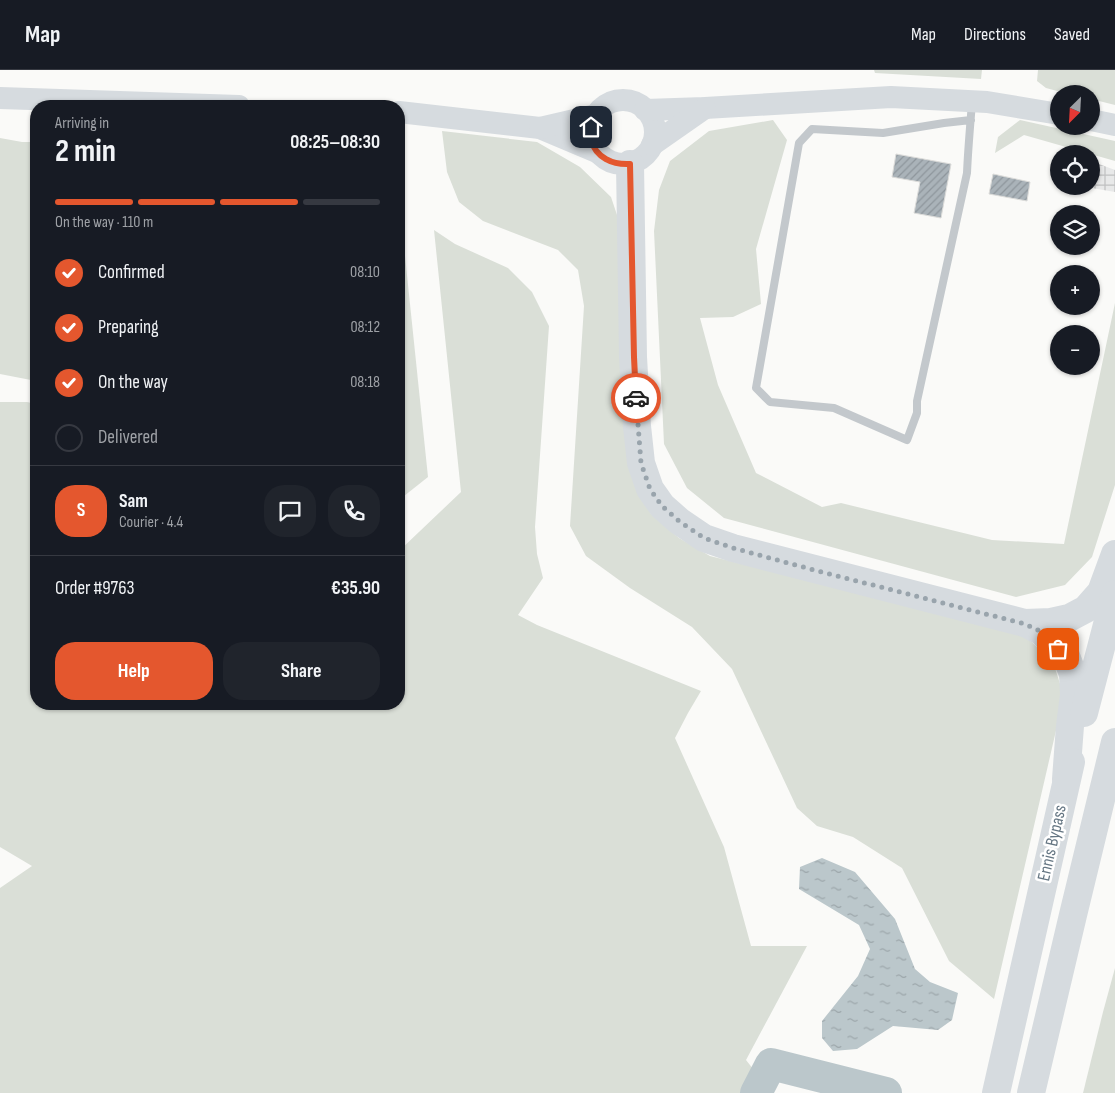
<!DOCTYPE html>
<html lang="en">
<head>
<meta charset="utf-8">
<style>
	:root { --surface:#171b24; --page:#20242c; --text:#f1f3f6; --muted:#9ea1a6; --line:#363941; --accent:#e4572e }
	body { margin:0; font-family:"Sofia Sans Condensed",sans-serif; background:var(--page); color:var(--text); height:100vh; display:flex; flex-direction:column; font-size:19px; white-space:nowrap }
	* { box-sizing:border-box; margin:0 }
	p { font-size:16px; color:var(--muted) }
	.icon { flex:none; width:28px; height:28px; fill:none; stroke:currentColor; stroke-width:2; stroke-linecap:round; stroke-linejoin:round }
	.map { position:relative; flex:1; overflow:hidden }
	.panel { position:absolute; left:30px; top:30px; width:375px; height:610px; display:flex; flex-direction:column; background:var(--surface); border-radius:20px; box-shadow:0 1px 4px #0004 }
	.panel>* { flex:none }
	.needle { width:32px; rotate:204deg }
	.buttons { position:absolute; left:1050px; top:15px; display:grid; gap:10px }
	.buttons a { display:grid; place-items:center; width:50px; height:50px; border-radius:50%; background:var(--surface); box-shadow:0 1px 4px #0004; font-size:25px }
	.pin { position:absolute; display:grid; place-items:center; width:42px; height:42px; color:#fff; margin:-21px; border-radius:10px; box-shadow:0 2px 8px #0006 }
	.courier { position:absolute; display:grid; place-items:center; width:50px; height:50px; margin:-25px; border:4px solid #e4572e; border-radius:50%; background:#fff; color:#222; box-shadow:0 1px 6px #0007 }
	.overview em { font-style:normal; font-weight:700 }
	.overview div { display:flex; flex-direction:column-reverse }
	.overview { display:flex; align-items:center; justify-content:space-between; height:85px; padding:0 25px }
	h1 { font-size:32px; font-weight:700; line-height:38px }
	.bar { display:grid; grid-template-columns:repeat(4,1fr); gap:8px 5px; align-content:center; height:60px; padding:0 25px }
	.bar i { height:6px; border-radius:4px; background:var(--line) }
	.bar .selected { background:var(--accent) }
	.bar p { grid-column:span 4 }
	.line { display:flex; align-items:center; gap:12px; padding:0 25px; border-top:1px solid var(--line) }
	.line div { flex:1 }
	.round { display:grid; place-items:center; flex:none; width:52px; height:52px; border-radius:20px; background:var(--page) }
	ol { padding:0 25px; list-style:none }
	li { display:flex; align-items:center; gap:15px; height:55px }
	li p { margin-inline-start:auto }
	li .icon { padding:5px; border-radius:50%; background:var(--accent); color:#fff; stroke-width:4 }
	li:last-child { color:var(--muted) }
	li i { width:28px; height:28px; border:2px solid var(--line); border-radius:50% }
	.cta { display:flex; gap:10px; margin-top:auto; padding:10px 25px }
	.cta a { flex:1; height:58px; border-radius:20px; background:var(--accent); color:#fff; font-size:20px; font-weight:700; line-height:58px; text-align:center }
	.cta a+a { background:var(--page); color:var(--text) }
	header { display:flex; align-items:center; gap:30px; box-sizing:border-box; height:70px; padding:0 25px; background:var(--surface); border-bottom:1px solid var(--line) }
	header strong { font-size:24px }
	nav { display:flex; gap:28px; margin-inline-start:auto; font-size:18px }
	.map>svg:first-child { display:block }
</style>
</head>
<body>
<header>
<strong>Map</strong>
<nav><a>Map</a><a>Directions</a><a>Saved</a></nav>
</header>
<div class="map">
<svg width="1115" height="1023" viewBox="0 0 1115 1023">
	<defs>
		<pattern id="industrial-grid" width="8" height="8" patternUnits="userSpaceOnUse" patternTransform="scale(1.25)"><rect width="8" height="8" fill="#e8e9e9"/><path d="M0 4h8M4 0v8" fill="none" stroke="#c0c1c2"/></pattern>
		<pattern id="water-ripples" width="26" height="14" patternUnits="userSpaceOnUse" patternTransform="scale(1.25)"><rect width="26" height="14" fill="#bbc7cb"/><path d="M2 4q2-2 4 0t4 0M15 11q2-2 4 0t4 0" fill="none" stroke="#9ca6aa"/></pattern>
		<pattern id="building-hatch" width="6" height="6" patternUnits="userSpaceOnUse" patternTransform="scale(1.25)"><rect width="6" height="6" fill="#aab3b9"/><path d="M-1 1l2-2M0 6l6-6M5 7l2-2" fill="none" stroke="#8e969c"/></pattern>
	</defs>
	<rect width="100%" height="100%" fill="#fafaf8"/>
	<polygon fill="url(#industrial-grid)" points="1091,91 1115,100 1115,122 1080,116 1091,116"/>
	<g fill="#dadfd7">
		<polygon points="874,0 982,0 981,9 875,3"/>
		<polygon points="1038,0 1115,0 1115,35 1091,29 1091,24 1068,24 1046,18 1037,11"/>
		<polygon points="773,50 787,70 756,179 761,234 733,247 700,248 718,315 756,403 822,437 841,433 992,470 1064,474 1115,233 1115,415 1092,487 1065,515 1016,527 724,448 687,418 664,374 654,161 659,120 670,91 709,61"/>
		<polygon points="1020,50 1115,71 1115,91 1024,65 995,83 998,67"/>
		<polygon points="442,61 537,72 580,97 611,127 622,160 636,410 651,444 679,468 710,486 1023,564 1053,592 1064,626 994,929 949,891 902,798 853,767 817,756 797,738 732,599 692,557 630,518 586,486 570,456 584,236 578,200 558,180 483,151 459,132 447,102"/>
		<polygon points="0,68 22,72 36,72 36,311 0,304"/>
		<polygon points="399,148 402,157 428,407 399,430"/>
		<polygon points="434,160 455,174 508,198 532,222 549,256 535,457 537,484 543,508 518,545 537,555 701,621 688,643 675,668 724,777 751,876 807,876 746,990 772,1023 0,1023 0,818 32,796 0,777 0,332 27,332 36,334 36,634 399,634 399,481 461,422"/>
		<polygon points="1115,898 1115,1023 1083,1023 1103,942"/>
	</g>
	<polygon fill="url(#water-ripples)" points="822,788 855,802 895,849 915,899 930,912 958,923 952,950 938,960 893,956 857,979 833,981 822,968 822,951 858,906 870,879 859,855 799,819 800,797"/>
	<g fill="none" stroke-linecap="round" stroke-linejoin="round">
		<polyline stroke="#bbc7cb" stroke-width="32" points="756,1023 771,994 886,1023"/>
	</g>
	<g fill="url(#building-hatch)" stroke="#dcdcda">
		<polygon points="896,84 951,94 941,148 914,143 920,112 892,107"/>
		<polygon points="993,104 1030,112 1027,131 989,124"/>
	</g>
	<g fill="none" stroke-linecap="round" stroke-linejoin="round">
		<path stroke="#c3c8cc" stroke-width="8" d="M971,50L944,53L883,63L812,59L799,73L756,318L770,332L834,338L907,370L917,343V331L967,103C968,80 970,57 972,33"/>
		<g stroke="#d6dbdf" stroke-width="22">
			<polyline points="0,28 239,36"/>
			<circle cx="623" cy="62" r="32"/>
			<polyline points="645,40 705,38 891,27 987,32 1059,44"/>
			<polyline points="399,42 540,58 597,82"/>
			<polyline points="1091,50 1115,55"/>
			<polyline points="540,58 596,45"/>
			<polyline points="652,75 705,38"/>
		</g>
		<g stroke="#d6dbdf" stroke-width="28">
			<polyline points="630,94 633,287 637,356 641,393 650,419 662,436 679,451 704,468 733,478 1025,553 1042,562 1066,586 1073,604 1074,625 1070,656 1066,709"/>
			<polyline points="1025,553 1051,552 1069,548 1086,539 1101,522 1115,484"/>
			<polyline points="1084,643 1115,524"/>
			<polyline points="996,1023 1071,692"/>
			<polyline points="1031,1023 1073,845 1115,672"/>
		</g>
	</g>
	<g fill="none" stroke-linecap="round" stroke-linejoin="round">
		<polyline stroke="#99a4ac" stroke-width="5" stroke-dasharray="0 9" points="636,328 641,393 650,419 662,436 679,451 704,468 733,478 814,500 1025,554 1042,562 1058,579"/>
		<path stroke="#e4572e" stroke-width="6" d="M591,57C591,61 591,66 591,70C596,88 613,95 630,94L634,287L636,328"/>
	</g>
	<g text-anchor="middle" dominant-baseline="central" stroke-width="5" stroke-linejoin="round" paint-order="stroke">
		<g font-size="18" fill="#657683" stroke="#fff">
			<text transform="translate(1052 773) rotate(-77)">Ennis Bypass</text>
		</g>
	</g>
</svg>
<div class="buttons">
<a><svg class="needle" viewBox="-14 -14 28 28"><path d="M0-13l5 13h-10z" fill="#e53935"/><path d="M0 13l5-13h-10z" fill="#9ea1a6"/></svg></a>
<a><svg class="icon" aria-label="locate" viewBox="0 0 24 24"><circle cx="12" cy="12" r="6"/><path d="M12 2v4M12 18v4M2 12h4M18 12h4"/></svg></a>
<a><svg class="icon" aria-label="layers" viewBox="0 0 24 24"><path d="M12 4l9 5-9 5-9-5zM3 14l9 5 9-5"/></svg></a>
<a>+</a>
<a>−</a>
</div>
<div class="pin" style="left:1058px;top:579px;background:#ea580c"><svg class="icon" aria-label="bag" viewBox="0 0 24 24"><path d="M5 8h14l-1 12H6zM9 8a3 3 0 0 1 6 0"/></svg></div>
<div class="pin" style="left:591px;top:57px;background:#1f2937"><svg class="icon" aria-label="home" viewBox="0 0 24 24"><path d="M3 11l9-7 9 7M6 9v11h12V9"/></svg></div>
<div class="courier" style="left:636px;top:328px"><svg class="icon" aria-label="car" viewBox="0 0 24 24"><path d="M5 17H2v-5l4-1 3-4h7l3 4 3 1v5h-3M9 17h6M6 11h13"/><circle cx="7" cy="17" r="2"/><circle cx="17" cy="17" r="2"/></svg></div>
<section class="panel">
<div class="overview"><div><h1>2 min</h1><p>Arriving in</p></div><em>08:25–08:30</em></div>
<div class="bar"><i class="selected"></i><i class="selected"></i><i class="selected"></i><i></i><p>On the way · 110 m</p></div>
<ol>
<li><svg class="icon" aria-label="check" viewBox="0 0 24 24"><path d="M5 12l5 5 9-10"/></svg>Confirmed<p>08:10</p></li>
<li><svg class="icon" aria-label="check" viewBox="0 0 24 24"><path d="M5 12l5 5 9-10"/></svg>Preparing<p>08:12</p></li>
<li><svg class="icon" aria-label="check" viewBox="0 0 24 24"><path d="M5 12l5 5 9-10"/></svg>On the way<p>08:18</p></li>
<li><i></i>Delivered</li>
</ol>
<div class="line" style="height:90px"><b class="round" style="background:var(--accent);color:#fff">S</b><div><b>Sam</b><p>Courier · 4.4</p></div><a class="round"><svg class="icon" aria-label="chat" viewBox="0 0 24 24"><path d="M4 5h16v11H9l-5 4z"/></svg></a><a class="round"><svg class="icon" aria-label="phone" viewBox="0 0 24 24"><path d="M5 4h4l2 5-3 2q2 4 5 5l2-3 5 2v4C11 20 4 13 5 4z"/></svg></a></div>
<div class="line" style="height:65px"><div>Order #9763</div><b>€35.90</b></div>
<div class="cta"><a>Help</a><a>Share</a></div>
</section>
</div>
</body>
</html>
